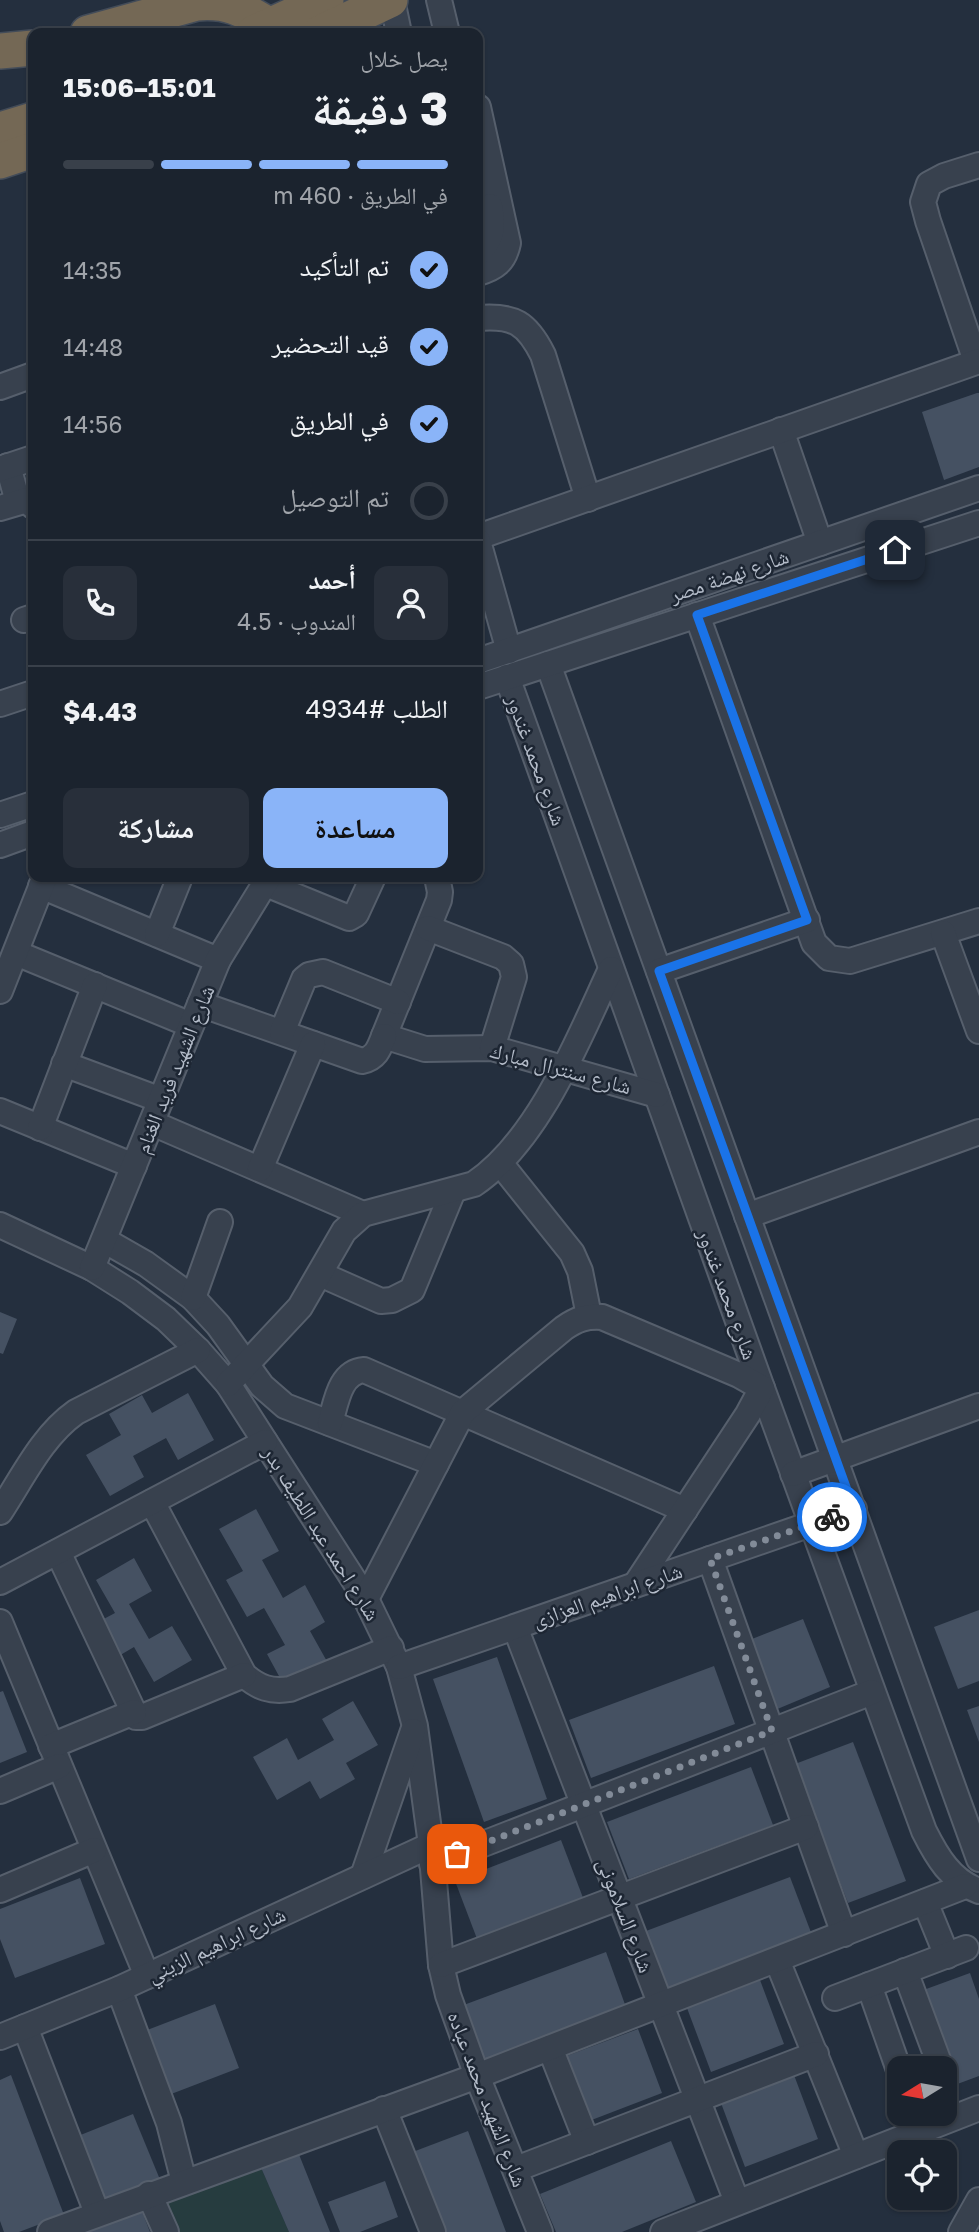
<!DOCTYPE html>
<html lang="ar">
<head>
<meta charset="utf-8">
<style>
	:root { --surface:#1b232e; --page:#282f3a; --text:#f1f3f6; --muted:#a0a4aa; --line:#39404a; --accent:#8ab4f8 }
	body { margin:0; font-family:"Golos Text","Noto Naskh Arabic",sans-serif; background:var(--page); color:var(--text); direction:rtl; height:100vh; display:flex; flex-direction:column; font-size:26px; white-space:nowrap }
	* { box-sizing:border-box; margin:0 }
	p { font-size:23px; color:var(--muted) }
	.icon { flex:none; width:38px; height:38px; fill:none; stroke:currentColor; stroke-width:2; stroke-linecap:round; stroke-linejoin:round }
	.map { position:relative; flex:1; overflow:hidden; direction:ltr }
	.panel { position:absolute; left:28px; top:28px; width:455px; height:854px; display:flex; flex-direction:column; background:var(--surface); border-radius:14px; box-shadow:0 2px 5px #0004,0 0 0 2px var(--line); direction:rtl }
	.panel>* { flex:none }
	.needle { width:46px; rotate:259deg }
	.buttons { position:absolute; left:887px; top:2056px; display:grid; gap:14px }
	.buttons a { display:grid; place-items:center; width:70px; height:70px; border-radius:14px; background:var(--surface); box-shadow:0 2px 5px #0004,0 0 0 2px var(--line); font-size:35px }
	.pin { position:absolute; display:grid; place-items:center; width:60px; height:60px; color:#fff; margin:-30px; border-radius:14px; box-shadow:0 4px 10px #0006 }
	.courier { position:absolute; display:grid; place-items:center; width:70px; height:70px; margin:-35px; border:5px solid #1a73e8; border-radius:50%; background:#fff; color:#222; box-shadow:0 2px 9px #0007 }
	.head em { font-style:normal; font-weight:700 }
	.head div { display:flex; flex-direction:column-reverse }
	.head { display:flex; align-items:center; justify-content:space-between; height:119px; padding:0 35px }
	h1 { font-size:46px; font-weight:700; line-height:52px }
	.bar { display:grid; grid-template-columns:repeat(4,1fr); gap:10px 7px; align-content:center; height:84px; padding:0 35px }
	.bar i { height:9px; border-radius:5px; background:var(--line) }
	.bar .on { background:var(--accent) }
	.bar p { grid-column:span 4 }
	.line { display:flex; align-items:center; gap:18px; padding:0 35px; border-top:2px solid var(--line) }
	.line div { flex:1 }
	.round { display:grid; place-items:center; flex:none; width:74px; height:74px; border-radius:14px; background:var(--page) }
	ol { padding:0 35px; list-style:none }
	li { display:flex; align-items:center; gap:21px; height:77px }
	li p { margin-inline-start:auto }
	li .icon { padding:7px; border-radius:50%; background:var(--accent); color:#111; stroke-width:4 }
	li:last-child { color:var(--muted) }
	li i { width:38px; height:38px; border:4px solid var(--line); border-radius:50% }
	.cta { display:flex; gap:14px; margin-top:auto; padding:14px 35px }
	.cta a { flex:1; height:80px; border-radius:14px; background:var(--accent); color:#111; font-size:28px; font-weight:700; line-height:80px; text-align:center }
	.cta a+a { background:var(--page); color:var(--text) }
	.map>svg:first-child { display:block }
</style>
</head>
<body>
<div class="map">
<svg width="979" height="2232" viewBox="0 0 979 2232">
	<rect width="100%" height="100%" fill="#242f3e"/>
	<polygon fill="#263c3f" points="256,2156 289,2232 166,2232 149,2194"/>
	<g fill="#455162">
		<polygon points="977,393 979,393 979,467 944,480 922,412"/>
		<polygon points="0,1312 17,1319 3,1354 0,1353"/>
		<polygon points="188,1393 214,1440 178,1460 166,1438 133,1456 144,1477 110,1496 86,1455 121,1435 109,1414 142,1395 152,1413"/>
		<polygon points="256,1509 279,1551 262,1560 283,1598 305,1585 325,1622 310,1631 329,1665 286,1689 267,1654 285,1645 264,1608 247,1617 226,1580 243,1571 219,1529"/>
		<polygon points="134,1558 152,1591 129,1604 149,1639 172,1626 192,1660 154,1682 134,1647 117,1657 98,1622 115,1613 96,1580"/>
		<polygon points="979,1610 979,1681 958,1689 934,1627"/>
		<polygon points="803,1619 830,1687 775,1710 747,1641"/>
		<polygon points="497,1657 547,1799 484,1822 433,1679"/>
		<polygon points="714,1666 735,1724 591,1778 569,1720"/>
		<polygon points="3,1691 27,1752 0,1763 0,1692"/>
		<polygon points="353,1701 378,1745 346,1763 355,1779 320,1799 310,1781 277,1800 253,1757 287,1738 298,1760 334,1740 322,1719"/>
		<polygon points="979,1706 979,1742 967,1710"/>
		<polygon points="853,1742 906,1881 848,1903 795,1764"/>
		<polygon points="751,1767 773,1825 629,1879 607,1822"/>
		<polygon points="561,1840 585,1903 479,1944 455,1881"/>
		<polygon points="790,1877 812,1935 667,1989 646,1931"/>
		<polygon points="80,1878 105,1944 15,1978 0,1939 0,1909"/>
		<polygon points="606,1952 627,2010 483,2064 461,2006"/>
		<polygon points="970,1973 979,1999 979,2076 952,2086 918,1992"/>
		<polygon points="760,1980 784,2044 711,2072 687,2008"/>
		<polygon points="215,2004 239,2068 166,2096 142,2032"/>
		<polygon points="638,2029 662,2093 589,2121 564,2057"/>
		<polygon points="11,2075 64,2215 19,2232 4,2232 0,2221 0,2080"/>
		<polygon points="794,2075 818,2139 745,2167 721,2103"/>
		<polygon points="133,2114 161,2182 106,2204 78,2136"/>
		<polygon points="468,2131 506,2232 440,2232 410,2153"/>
		<polygon points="671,2141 696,2202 622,2232 556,2232 540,2194"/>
		<polygon points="294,2142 330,2232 289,2232 256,2156"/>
		<polygon points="385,2181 398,2217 360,2232 340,2232 328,2202"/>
		<polygon points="141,2209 150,2232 84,2232"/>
	</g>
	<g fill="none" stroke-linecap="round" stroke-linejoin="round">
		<g stroke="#565f6c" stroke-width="28">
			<g id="minor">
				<polyline points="392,0 399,33"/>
				<polyline points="439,0 447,33"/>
				<path d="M478,107L508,243C504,262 495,268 478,273"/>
				<path d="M478,253C493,239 494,225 490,206"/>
				<path d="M478,318C514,315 527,323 543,355L588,499"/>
				<polyline points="976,361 928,221 923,202 929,184 944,176 979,165"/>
				<polyline points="0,387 33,375"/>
				<polyline points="781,430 820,543"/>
				<polyline points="8,466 18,502"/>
				<polyline points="0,469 33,458"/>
				<polyline points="0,508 27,500 33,506"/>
				<polyline points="478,537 979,361"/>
				<polyline points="478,541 509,651"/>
				<polyline points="697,615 814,943 829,958 850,961 979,921"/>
				<polyline points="24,620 33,617"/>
				<polyline points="478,661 979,488"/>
				<polyline points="548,664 979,1859"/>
				<path d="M507,677L762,1388L924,1831C937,1857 951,1881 979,1891"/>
				<polyline points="478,687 979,523"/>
				<polyline points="0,704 33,693"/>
				<polyline points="0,815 33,804"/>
				<polyline points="0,845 33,833"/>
				<polyline points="437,877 440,892 439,900 384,1036 425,1049 492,1048 657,1095"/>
				<polyline points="266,884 349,918 356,914 373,877"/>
				<polyline points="41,886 218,960"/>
				<polyline points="428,928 503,957 511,964 514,977 492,1048"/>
				<polyline points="943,933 979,1031"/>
				<polyline points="157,934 180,877"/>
				<polyline points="16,953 191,1025"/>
				<polyline points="659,971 807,920"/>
				<polyline points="0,991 45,877"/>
				<path d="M200,1004L362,1061C376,1058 379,1049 384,1036"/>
				<polyline points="282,1032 304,979 309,975 323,972 398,1002"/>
				<polyline points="64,1064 161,1100"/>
				<polyline points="0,1111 134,1166"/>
				<polyline points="152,1123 363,1214"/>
				<polyline points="40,1128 95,985"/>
				<polyline points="500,1163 572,1253 580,1271 589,1316"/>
				<polyline points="260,1169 313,1044"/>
				<polyline points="747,1216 979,1132"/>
				<polyline points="0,1225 92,1268 130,1292 166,1319 198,1350 228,1384 366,1599 399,1667 415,1726 431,1845 441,1965 448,1995 477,2076 540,2232"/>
				<polyline points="104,1240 146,1264 193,1298 218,1325 262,1386 285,1406 436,1464"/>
				<polyline points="92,1268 218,960 269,877"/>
				<polyline points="320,1274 381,1301 392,1300 412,1290 453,1191"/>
				<polyline points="193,1298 220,1222"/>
				<path d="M228,1384L300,1307L344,1231L363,1214L474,1184C539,1140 579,1038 611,969"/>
				<path d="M330,1423C336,1404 339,1372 364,1370L685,1510"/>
				<polyline points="793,1474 979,1406"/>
				<path d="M152,1502L244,1675C259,1688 271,1692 290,1689L391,1648"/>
				<path d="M0,1512C23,1477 42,1436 76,1412L198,1350"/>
				<polyline points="58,1552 136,1717 142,1717 244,1675"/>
				<polyline points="710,1559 844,1934"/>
				<polyline points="0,1582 265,1442"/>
				<path d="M366,1599L463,1412L564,1328C577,1319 586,1316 602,1317L739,1375L762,1388L748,1414L636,1584"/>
				<polyline points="0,1622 147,1976"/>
				<polyline points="515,1627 737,2202"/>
				<polyline points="399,1667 854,1509"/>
				<polyline points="51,1746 134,1712"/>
				<polyline points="0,1791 59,1766"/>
				<polyline points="432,1864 872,1692"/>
				<polyline points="363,1876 413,1731"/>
				<polyline points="0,1890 94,1850"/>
				<polyline points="925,1902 947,1956"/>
				<polyline points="777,1960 856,2156"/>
				<polyline points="441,1965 806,1827"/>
				<polyline points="905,1971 941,2068"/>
				<polyline points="869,1985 900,2073"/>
				<polyline points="119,1989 169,2123 184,2182"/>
				<polyline points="835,1998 966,1948"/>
				<polyline points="25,2027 97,2213"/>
				<polyline points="0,2037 119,1989 431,1845"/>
				<polyline points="550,2048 587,2142"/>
				<polyline points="384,2109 433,2232"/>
				<polyline points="516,2169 816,2054"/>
				<polyline points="149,2194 166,2232"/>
				<polyline points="50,2232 477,2076 965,1886"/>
				<polyline points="663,2232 979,2108"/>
				<polyline points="961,2232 979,2200"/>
			</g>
		</g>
		<g stroke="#434c59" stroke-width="38">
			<g id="highway">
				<path d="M88,33L197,3C229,0 244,10 270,26"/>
				<polyline points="254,33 326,0"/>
				<polyline points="320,33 390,0"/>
				<polyline points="0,51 33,48"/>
				<polyline points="0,130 33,120"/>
				<polyline points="0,161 33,150"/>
			</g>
		</g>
		<use href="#minor" stroke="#38414e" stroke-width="24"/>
		<use href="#highway" stroke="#746855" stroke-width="35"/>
	</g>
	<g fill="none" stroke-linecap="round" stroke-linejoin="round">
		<polyline stroke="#828b98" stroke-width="7" stroke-dasharray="0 12.6" points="457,1854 772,1731 710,1559 832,1517"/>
		<polyline stroke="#1a73e8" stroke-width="9" points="832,1517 854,1509 659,971 807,920 697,615 895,550"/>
	</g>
	<g text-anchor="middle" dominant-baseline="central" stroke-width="5" stroke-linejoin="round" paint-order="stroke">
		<g font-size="21" fill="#b4bcc9" stroke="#1d2633">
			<text transform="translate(729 575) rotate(-19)">شارع نهضة مصر</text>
			<text transform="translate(537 760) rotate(70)">شارع محمد غندور</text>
			<text transform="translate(561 1068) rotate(15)">شارع سنترال مبارك</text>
			<text transform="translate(174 1069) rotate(-68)">شارع الشهيد فريد الغنام</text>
			<text transform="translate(728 1294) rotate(70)">شارع محمد غندور</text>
			<text transform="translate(322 1533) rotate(58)">شارع احمد عبد اللطيف بدر</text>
			<text transform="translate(607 1595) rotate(-19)">شارع ابراهيم العزازى</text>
			<text transform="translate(626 1915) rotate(69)">شارع السلامونى</text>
			<text transform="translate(216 1944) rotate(-25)">شارع ابراهيم الزيني</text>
			<text transform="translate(488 2099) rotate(69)">شارع الشهيد محمد عباده</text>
		</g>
	</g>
</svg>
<div class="buttons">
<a><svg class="needle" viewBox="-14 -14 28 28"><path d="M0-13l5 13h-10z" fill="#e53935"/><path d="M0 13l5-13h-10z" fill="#a0a4aa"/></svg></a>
<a><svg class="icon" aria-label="locate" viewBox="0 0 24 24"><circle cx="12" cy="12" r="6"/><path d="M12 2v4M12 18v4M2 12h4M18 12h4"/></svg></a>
</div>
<div class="pin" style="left:457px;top:1854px;background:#ea580c"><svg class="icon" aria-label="bag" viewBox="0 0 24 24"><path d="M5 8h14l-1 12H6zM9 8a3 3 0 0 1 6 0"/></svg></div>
<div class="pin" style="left:895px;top:550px;background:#1f2937"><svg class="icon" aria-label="home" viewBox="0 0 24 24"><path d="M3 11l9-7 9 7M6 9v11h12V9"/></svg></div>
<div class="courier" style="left:832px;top:1517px"><svg class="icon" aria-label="bike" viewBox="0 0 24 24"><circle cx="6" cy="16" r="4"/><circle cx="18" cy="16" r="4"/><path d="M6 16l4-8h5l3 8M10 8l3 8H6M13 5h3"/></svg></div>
<section class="panel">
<div class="head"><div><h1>3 دقيقة</h1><p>يصل خلال</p></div><em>15:01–15:06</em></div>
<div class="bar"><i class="on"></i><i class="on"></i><i class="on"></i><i></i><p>في الطريق · 460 m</p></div>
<ol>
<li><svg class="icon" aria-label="check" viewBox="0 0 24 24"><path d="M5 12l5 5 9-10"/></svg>تم التأكيد<p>14:35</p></li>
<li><svg class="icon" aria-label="check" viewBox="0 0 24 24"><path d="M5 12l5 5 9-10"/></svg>قيد التحضير<p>14:48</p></li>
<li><svg class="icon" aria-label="check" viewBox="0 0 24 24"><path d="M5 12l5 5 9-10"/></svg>في الطريق<p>14:56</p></li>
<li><i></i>تم التوصيل</li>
</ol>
<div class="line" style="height:126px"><a class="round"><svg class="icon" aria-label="person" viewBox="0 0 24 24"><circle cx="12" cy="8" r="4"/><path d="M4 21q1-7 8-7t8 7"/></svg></a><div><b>أحمد</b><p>المندوب · 4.5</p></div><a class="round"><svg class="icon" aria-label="phone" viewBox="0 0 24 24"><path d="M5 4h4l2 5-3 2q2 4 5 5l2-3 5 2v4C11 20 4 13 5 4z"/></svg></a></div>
<div class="line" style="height:91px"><div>الطلب #4934</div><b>$4.43</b></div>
<div class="cta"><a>مساعدة</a><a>مشاركة</a></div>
</section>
</div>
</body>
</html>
